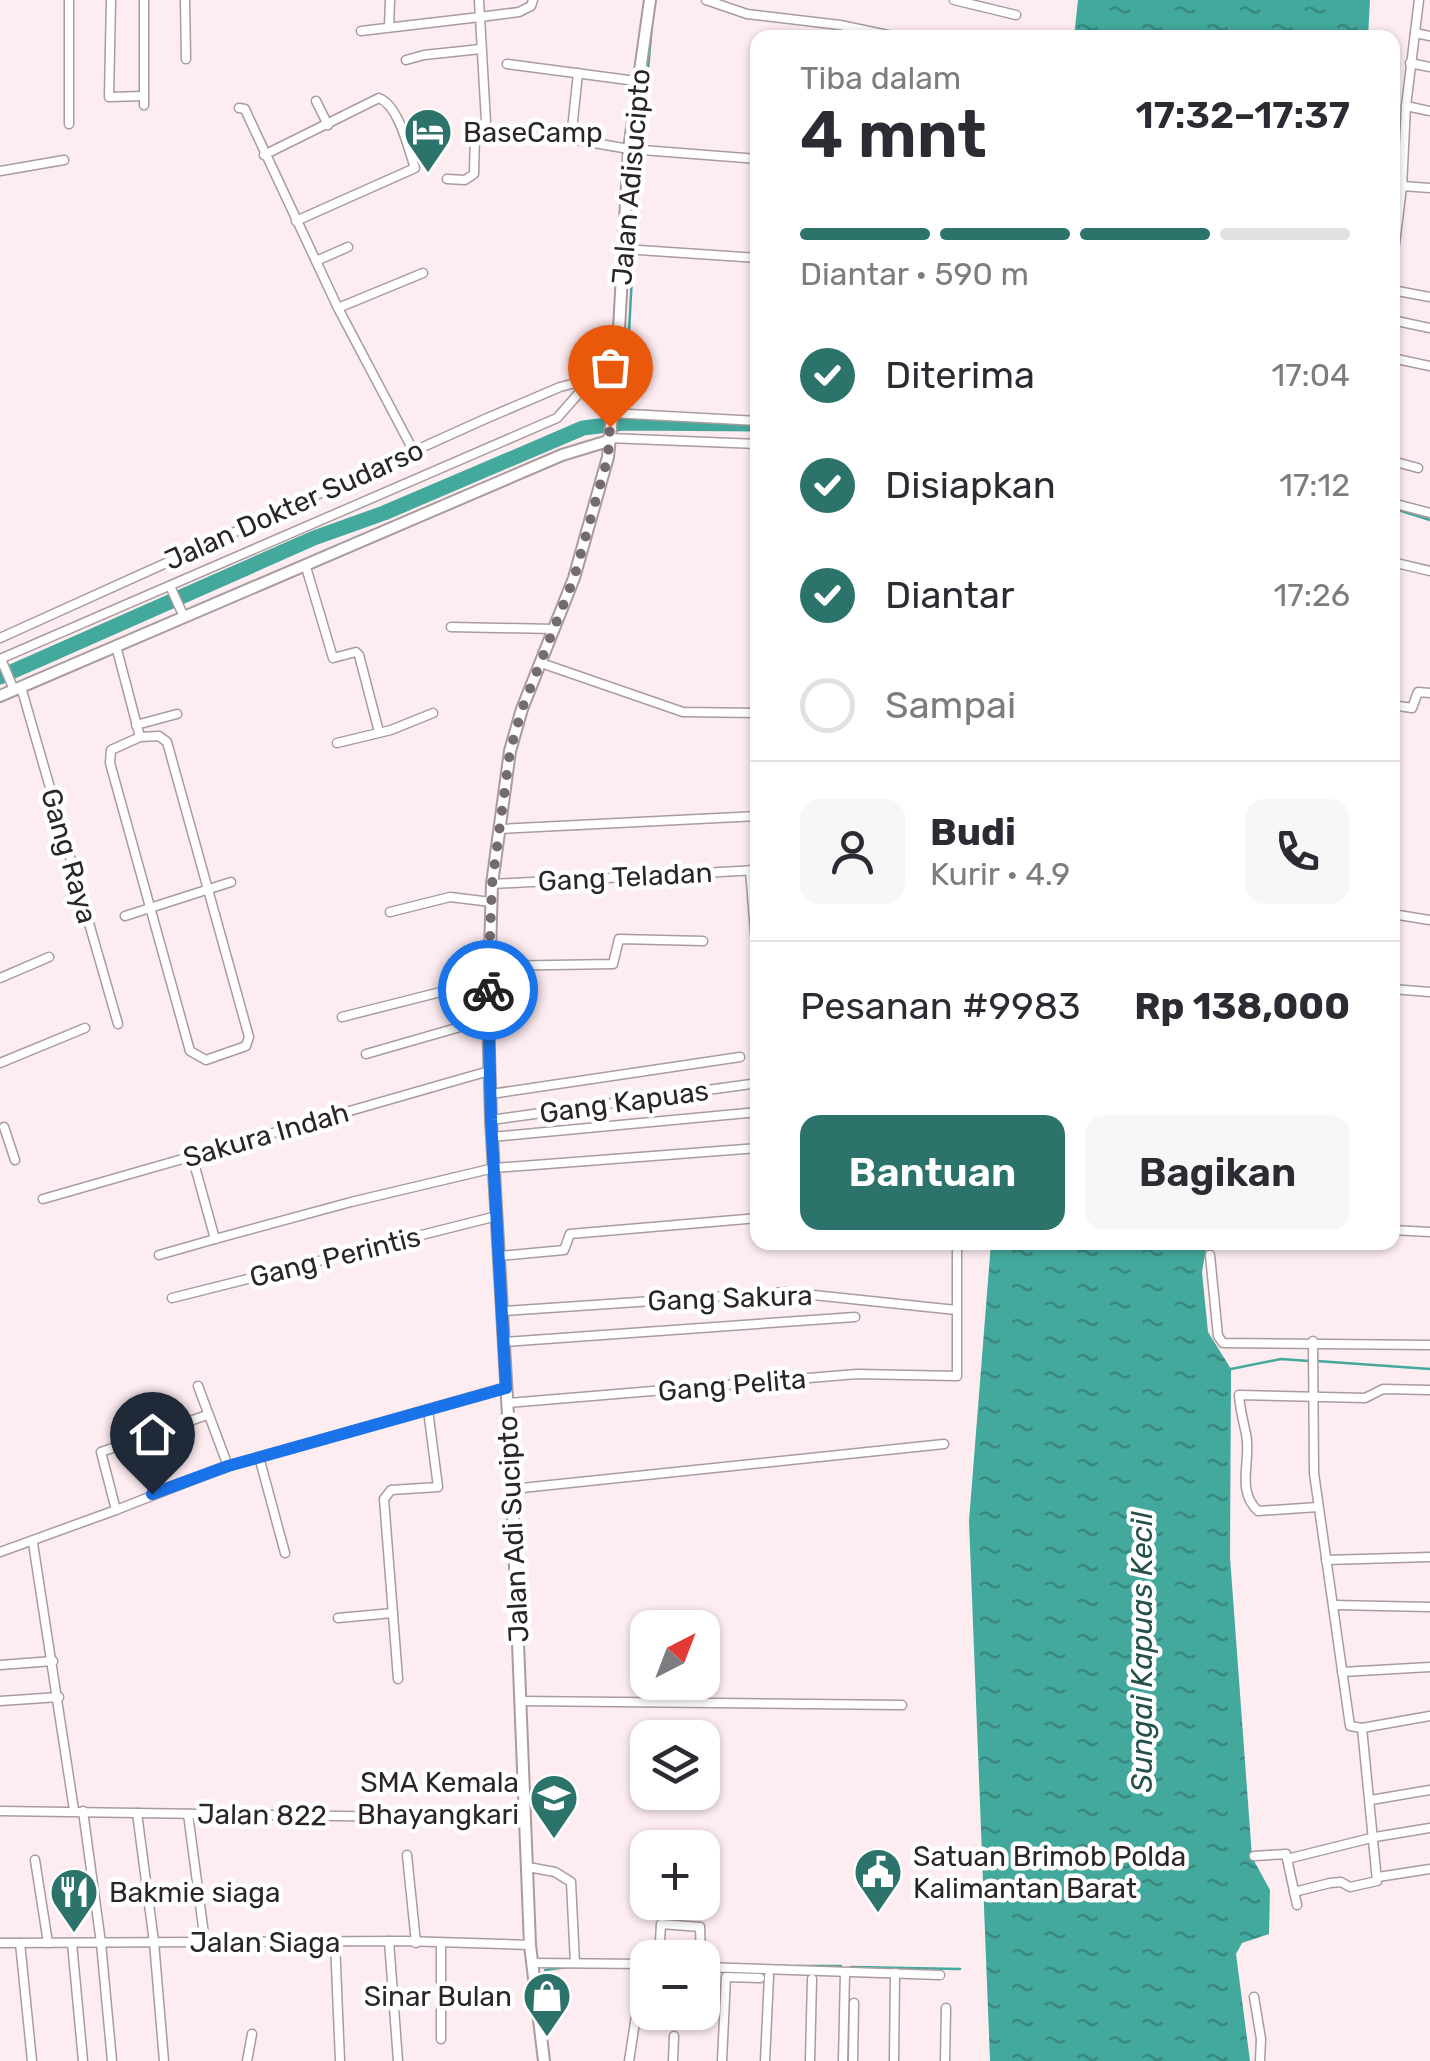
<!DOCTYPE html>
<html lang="id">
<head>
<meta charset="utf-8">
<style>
	:root { --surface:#fff; --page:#f7f7f7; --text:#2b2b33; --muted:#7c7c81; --line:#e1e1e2; --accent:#2c736b }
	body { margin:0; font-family:Rubik,sans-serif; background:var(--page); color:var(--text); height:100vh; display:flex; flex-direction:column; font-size:38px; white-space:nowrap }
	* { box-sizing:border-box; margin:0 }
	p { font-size:32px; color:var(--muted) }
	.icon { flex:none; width:55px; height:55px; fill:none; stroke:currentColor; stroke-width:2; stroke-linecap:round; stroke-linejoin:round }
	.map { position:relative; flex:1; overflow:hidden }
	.details { position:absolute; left:750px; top:30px; width:650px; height:1220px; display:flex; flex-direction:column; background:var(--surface); border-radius:20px; box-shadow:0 2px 8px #0004 }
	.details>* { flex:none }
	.needle { width:65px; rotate:42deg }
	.controls { position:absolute; left:630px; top:1610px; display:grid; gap:20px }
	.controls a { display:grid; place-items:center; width:90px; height:90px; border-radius:20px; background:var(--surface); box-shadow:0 2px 8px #0004; font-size:50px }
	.pin { position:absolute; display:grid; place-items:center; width:85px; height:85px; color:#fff; margin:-102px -42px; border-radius:50% 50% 50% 0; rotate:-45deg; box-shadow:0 0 10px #0007 }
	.pin .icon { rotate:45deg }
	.courier { position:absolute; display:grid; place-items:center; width:100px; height:100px; margin:-50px; border:8px solid #1a73e8; border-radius:50%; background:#fff; color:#222; box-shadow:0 2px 12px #0007 }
	.headline em { font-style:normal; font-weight:600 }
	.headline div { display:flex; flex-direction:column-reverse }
	.headline { display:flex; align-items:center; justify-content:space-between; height:170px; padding:0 50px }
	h1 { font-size:65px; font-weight:600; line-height:75px }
	.bar { display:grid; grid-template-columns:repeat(4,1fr); gap:15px 10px; align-content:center; height:120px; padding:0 50px }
	.bar i { height:12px; border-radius:8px; background:var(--line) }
	.bar .current { background:var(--accent) }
	.bar p { grid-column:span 4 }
	.line { display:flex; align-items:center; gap:25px; padding:0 50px; border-top:2px solid var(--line) }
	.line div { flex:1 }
	.round { display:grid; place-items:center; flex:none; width:105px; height:105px; border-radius:20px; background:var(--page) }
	ol { padding:0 50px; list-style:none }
	li { display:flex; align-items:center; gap:30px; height:110px }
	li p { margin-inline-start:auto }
	li .icon { padding:10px; border-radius:50%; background:var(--accent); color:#fff; stroke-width:4 }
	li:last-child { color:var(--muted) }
	li i { width:55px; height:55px; border:5px solid var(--line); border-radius:50% }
	.cta { display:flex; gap:20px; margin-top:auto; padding:20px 50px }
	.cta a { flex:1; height:115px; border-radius:20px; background:var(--accent); color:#fff; font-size:40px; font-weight:600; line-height:115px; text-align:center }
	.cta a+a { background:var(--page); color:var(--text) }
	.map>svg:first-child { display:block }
</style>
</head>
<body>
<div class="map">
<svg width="1430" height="2061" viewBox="0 0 1430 2061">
	<defs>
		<pattern id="water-ripples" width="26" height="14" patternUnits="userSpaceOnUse" patternTransform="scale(2.5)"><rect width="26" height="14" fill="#43a99d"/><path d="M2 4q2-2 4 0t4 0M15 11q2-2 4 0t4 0" fill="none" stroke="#388980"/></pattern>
	</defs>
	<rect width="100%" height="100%" fill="#fdecf0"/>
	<g fill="url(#water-ripples)">
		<polygon points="1078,0 1370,0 1368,37 1074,37"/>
		<polygon points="991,1243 1207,1243 1202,1272 1208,1332 1231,1369 1230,1557 1252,1857 1270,1890 1269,1934 1242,1943 1236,1954 1250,2061 990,2061 969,1521"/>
	</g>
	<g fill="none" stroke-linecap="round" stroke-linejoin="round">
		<g stroke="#43a99d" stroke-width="2.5">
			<polyline points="646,92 652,24"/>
			<polyline points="645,107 645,102"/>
			<polyline points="642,143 644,116"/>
			<polyline points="640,165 641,158"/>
			<polyline points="638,195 640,175"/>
			<polyline points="634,243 637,205"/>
			<polyline points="625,407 633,257"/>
			<polyline points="624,423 624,421"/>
			<polyline points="1392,508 1430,520"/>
			<polyline points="1317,1361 1430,1369"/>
			<polyline points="1231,1369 1281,1359 1309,1361"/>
			<polyline points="753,1965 786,1966"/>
			<polyline points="796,1966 841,1966"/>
			<polyline points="851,1967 960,1969"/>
			<polyline points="545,1970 567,1967"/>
		</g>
		<polyline stroke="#43a99d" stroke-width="15" points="0,677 314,538 384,513 583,428 624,423 758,424"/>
		<g stroke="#aa9b9e" stroke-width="11">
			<g id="street">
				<polyline points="111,0 109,97 144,96"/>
				<polyline points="144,0 144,105"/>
				<polyline points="185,0 186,59"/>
				<polyline points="479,0 480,17 519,12 531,6 533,0"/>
				<polyline points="706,0 747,14 840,25 902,38"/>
				<polyline points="954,0 1016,15"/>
				<polyline points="389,27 390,0"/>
				<polyline points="361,31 480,17 486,122 475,133 474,174 465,180 447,179"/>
				<polyline points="1415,33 1430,36"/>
				<polyline points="406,60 424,55 481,49"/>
				<polyline points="1410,63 1430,67"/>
				<polyline points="507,64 636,81"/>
				<polyline points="578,73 571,139 629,149 758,159"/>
				<polyline points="316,101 328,125"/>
				<polyline points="1406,106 1430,111"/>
				<polyline points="239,108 245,109 248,116 338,308 414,452"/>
				<polyline points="69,124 69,0"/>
				<path d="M264,155L379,98C399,106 408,148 415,168L296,221"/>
				<polyline points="0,171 64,160"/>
				<polyline points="1402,186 1430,188"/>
				<polyline points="624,249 758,258"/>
				<polyline points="316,261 348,247"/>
				<polyline points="1392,268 1402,187 1406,106 1419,0"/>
				<polyline points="1392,290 1430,297"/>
				<polyline points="338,308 423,273"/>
				<polyline points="1392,320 1430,328"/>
				<polyline points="1392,358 1430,366"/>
				<polyline points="611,413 758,421"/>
				<polyline points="608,438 758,444"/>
				<polyline points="1392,461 1418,468"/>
				<polyline points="1392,503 1430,513"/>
				<polyline points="1392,562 1430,571"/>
				<polyline points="306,567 333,658 356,652 359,655 379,732"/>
				<polyline points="170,586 184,617"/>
				<polyline points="451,627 554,629"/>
				<polyline points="0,638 485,419 560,387 591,379"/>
				<polyline points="116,646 140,737 159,736 167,742 249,1037 246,1046 206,1060 190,1051 110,763 111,750 140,737"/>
				<polyline points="0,659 557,418 595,375 617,365"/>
				<polyline points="1,659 14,690"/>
				<polyline points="541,663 683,712 758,713"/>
				<polyline points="21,687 118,1024"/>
				<polyline points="1392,705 1412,708 1418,692 1430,693"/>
				<polyline points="136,725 177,714"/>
				<polyline points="337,743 391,730 433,713"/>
				<polyline points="499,829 758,816"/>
				<polyline points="750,870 758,969"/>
				<polyline points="492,884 758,870"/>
				<polyline points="390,912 450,897 491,902"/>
				<polyline points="1392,914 1430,920"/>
				<polyline points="125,916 231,882"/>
				<polyline points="488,966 613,964 619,939 703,941"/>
				<polyline points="0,978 49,957"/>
				<polyline points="1392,989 1430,992"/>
				<polyline points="342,1017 488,980"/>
				<polyline points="366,1054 488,1019"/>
				<polyline points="0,1063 85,1028"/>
				<polyline points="491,1094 740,1057"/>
				<polyline points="491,1120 758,1083"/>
				<polyline points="4,1127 15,1160"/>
				<polyline points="492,1137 758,1112"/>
				<polyline points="192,1156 215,1239 351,1202 494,1168 758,1148"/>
				<polyline points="43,1199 489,1071"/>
				<polyline points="1392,1230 1430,1232"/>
				<polyline points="159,1255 215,1239"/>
				<polyline points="1210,1255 1218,1336 1223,1343 1430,1345"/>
				<polyline points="500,1256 564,1250 570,1234 758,1218"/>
				<polyline points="172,1298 497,1216"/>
				<polyline points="503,1311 785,1292 956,1310"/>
				<polyline points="1313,1341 1314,1473 1350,1726 1362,1728 1430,1716"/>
				<polyline points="503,1342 855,1317"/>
				<polyline points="198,1386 228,1466"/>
				<polyline points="507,1403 857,1374 957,1376 957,1242"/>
				<polyline points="259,1457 285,1553"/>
				<polyline points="512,1489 944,1444"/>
				<path d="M1318,1507L1258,1511C1235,1489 1252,1461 1246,1434C1243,1420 1240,1409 1239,1395L1365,1398L1383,1389L1430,1390"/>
				<polyline points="116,1510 228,1466 506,1387"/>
				<polyline points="33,1543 74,1810"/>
				<polyline points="0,1552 116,1510 101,1452 207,1415"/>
				<polyline points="1326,1560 1430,1557"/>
				<polyline points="1334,1605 1430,1607"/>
				<polyline points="338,1618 393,1613"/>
				<polyline points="0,1665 53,1661"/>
				<polyline points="1342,1672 1430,1667"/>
				<polyline points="398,1679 384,1499 391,1490 438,1487 428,1410"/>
				<polyline points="0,1701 59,1697"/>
				<polyline points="520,1701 902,1705"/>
				<polyline points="1371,1800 1430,1790"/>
				<polyline points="0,1811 403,1817 524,1815"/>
				<polyline points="83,1811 101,1943 112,2061"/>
				<polyline points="137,1813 154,1942 164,2061"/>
				<polyline points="188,1814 205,1942"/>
				<polyline points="407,1855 416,1943"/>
				<polyline points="1254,1856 1286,1854 1297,1905"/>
				<polyline points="1287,1859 1375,1837 1430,1828"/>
				<polyline points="35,1860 48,1943"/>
				<polyline points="528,1867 555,1872 571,1882 575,1963"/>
				<polyline points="1378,1877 1430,1869"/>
				<polyline points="1294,1892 1330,1883 1341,1882 1350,1887 1377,1881 1362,1728"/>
				<polyline points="389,1941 398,2061"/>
				<polyline points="335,1942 340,2061"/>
				<polyline points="0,1943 404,1941 530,1945"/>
				<polyline points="20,1943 32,2061"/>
				<polyline points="72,1943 83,2061"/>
				<polyline points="441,1943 441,2039"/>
				<polyline points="659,1958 661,1924 700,1927 701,1958"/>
				<polyline points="533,1963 648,1964"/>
				<polyline points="702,1967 940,1975"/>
				<polyline points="1254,1997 1261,2039 1260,2061"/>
				<polyline points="247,2061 252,2034"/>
				<polyline points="629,2061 644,1964"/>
				<polyline points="673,2061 674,2036"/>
				<polyline points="722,2061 726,1977 760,1978"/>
				<polyline points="765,2061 769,1976"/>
				<polyline points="810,2061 812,1979"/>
				<polyline points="843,2061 845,1973"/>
				<polyline points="853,2061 854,2003"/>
				<polyline points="894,2061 895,1973"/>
				<polyline points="945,2061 946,2008"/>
			</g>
		</g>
		<g stroke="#aa9b9e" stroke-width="14">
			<g id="secondary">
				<polyline points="0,696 562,455 608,441"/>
				<polyline points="544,2061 530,1945 511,1467 491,1120 488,1019 492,884 510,751 522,709 574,578 608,457 617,365 629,149 650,0"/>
			</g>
		</g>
		<use href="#street" stroke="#fff" stroke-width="8"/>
		<use href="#secondary" stroke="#fff" stroke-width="10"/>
	</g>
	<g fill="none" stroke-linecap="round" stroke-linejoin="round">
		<polyline stroke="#746b6d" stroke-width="10" stroke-dasharray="0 18" points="488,990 492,884 510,751 522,709 574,578 608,457 610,427"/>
		<polyline stroke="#1a73e8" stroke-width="12" points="152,1494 228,1466 506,1388 491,1120 488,990"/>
	</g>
	<defs>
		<g id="hotel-pin" transform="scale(2.5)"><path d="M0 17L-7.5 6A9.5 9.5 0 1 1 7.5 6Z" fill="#2c736b" stroke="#fff"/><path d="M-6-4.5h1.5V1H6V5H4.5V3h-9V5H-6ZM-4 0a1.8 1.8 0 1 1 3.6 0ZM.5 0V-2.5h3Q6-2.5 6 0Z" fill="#fff"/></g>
		<g id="school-pin" transform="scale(2.5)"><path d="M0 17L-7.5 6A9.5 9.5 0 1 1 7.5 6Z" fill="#2c736b" stroke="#fff"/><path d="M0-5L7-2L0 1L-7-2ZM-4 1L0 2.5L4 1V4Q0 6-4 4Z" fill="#fff"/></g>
		<g id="civic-pin" transform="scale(2.5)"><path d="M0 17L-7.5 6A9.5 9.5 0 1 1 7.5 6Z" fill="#2c736b" stroke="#fff"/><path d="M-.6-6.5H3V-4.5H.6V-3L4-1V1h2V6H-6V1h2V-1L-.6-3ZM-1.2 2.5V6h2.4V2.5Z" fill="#fff"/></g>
		<g id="restaurant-pin" transform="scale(2.5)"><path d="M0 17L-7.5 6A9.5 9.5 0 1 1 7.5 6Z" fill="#2c736b" stroke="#fff"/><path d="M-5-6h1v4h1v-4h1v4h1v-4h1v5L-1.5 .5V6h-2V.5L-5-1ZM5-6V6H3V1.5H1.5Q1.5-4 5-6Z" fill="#fff"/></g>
		<g id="shop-pin" transform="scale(2.5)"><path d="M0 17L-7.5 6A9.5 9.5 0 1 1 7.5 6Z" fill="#2c736b" stroke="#fff"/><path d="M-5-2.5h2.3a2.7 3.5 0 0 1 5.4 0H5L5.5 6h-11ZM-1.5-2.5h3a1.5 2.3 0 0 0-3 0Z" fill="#fff"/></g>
	</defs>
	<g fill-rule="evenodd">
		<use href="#hotel-pin" x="428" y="132"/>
		<use href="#school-pin" x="554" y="1798"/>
		<use href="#civic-pin" x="878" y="1872"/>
		<use href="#restaurant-pin" x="74" y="1892"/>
		<use href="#shop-pin" x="547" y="1996"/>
	</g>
	<g text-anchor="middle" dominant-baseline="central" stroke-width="9" stroke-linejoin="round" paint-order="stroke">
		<g font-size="28" fill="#2b2526" stroke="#fff" text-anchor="start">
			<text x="463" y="132">BaseCamp</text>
			<text x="519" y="1782" text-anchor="end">SMA Kemala<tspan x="519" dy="32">Bhayangkari</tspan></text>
			<text x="913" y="1856">Satuan Brimob Polda<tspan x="913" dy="32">Kalimantan Barat</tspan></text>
			<text x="109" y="1892">Bakmie siaga</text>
			<text x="512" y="1996" text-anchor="end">Sinar Bulan</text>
		</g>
		<g font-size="28" fill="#2b2526" stroke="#fff">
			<text transform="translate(631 177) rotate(-85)">Jalan Adisucipto</text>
			<text transform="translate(294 505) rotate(-24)">Jalan Dokter Sudarso</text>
			<text transform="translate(69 856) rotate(74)">Gang Raya</text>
			<text transform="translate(625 877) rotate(-3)">Gang Teladan</text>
			<text transform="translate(624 1102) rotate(-8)">Gang Kapuas</text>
			<text transform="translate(266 1135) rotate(-16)">Sakura Indah</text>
			<text transform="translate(335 1257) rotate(-14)">Gang Perintis</text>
			<text transform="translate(730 1298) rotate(-2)">Gang Sakura</text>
			<text transform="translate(732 1385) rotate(-5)">Gang Pelita</text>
			<text transform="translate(513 1529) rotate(-93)">Jalan Adi Sucipto</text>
			<text transform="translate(262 1815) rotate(1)">Jalan 822</text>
			<text x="265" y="1942">Jalan Siaga</text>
		</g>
		<g font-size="30" font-style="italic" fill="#25514c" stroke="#fff">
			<text transform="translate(1142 1652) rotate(-90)">Sungai Kapuas Kecil</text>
		</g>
	</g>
</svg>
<div class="controls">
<a><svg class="needle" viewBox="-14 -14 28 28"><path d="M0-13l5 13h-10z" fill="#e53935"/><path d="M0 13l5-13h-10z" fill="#7c7c81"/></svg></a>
<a><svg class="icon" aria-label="layers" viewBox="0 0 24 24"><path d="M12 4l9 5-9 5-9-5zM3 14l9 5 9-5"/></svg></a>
<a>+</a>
<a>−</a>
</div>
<div class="pin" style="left:610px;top:427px;background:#ea580c"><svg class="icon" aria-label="bag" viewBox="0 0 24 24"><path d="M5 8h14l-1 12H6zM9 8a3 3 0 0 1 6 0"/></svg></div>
<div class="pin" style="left:152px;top:1494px;background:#1f2937"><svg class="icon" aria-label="home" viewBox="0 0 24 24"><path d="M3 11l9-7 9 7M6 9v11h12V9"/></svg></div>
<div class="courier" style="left:488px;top:990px"><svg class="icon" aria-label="bike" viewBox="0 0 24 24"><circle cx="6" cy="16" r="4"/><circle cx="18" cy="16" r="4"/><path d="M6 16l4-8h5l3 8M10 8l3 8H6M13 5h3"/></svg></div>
<section class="details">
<div class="headline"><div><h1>4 mnt</h1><p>Tiba dalam</p></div><em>17:32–17:37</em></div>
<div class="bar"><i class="current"></i><i class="current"></i><i class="current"></i><i></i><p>Diantar · 590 m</p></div>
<ol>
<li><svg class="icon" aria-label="check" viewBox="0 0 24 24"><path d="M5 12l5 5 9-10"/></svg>Diterima<p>17:04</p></li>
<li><svg class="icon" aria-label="check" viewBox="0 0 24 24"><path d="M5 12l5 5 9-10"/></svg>Disiapkan<p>17:12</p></li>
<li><svg class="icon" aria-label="check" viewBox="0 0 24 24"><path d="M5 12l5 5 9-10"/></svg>Diantar<p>17:26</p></li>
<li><i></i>Sampai</li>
</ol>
<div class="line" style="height:180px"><a class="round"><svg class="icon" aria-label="person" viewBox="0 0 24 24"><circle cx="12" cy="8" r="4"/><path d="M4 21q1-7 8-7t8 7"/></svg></a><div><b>Budi</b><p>Kurir · 4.9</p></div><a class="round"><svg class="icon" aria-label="phone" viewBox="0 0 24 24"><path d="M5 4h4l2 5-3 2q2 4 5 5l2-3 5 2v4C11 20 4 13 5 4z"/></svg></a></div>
<div class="line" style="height:130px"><div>Pesanan #9983</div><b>Rp 138,000</b></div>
<div class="cta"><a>Bantuan</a><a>Bagikan</a></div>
</section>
</div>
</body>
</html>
